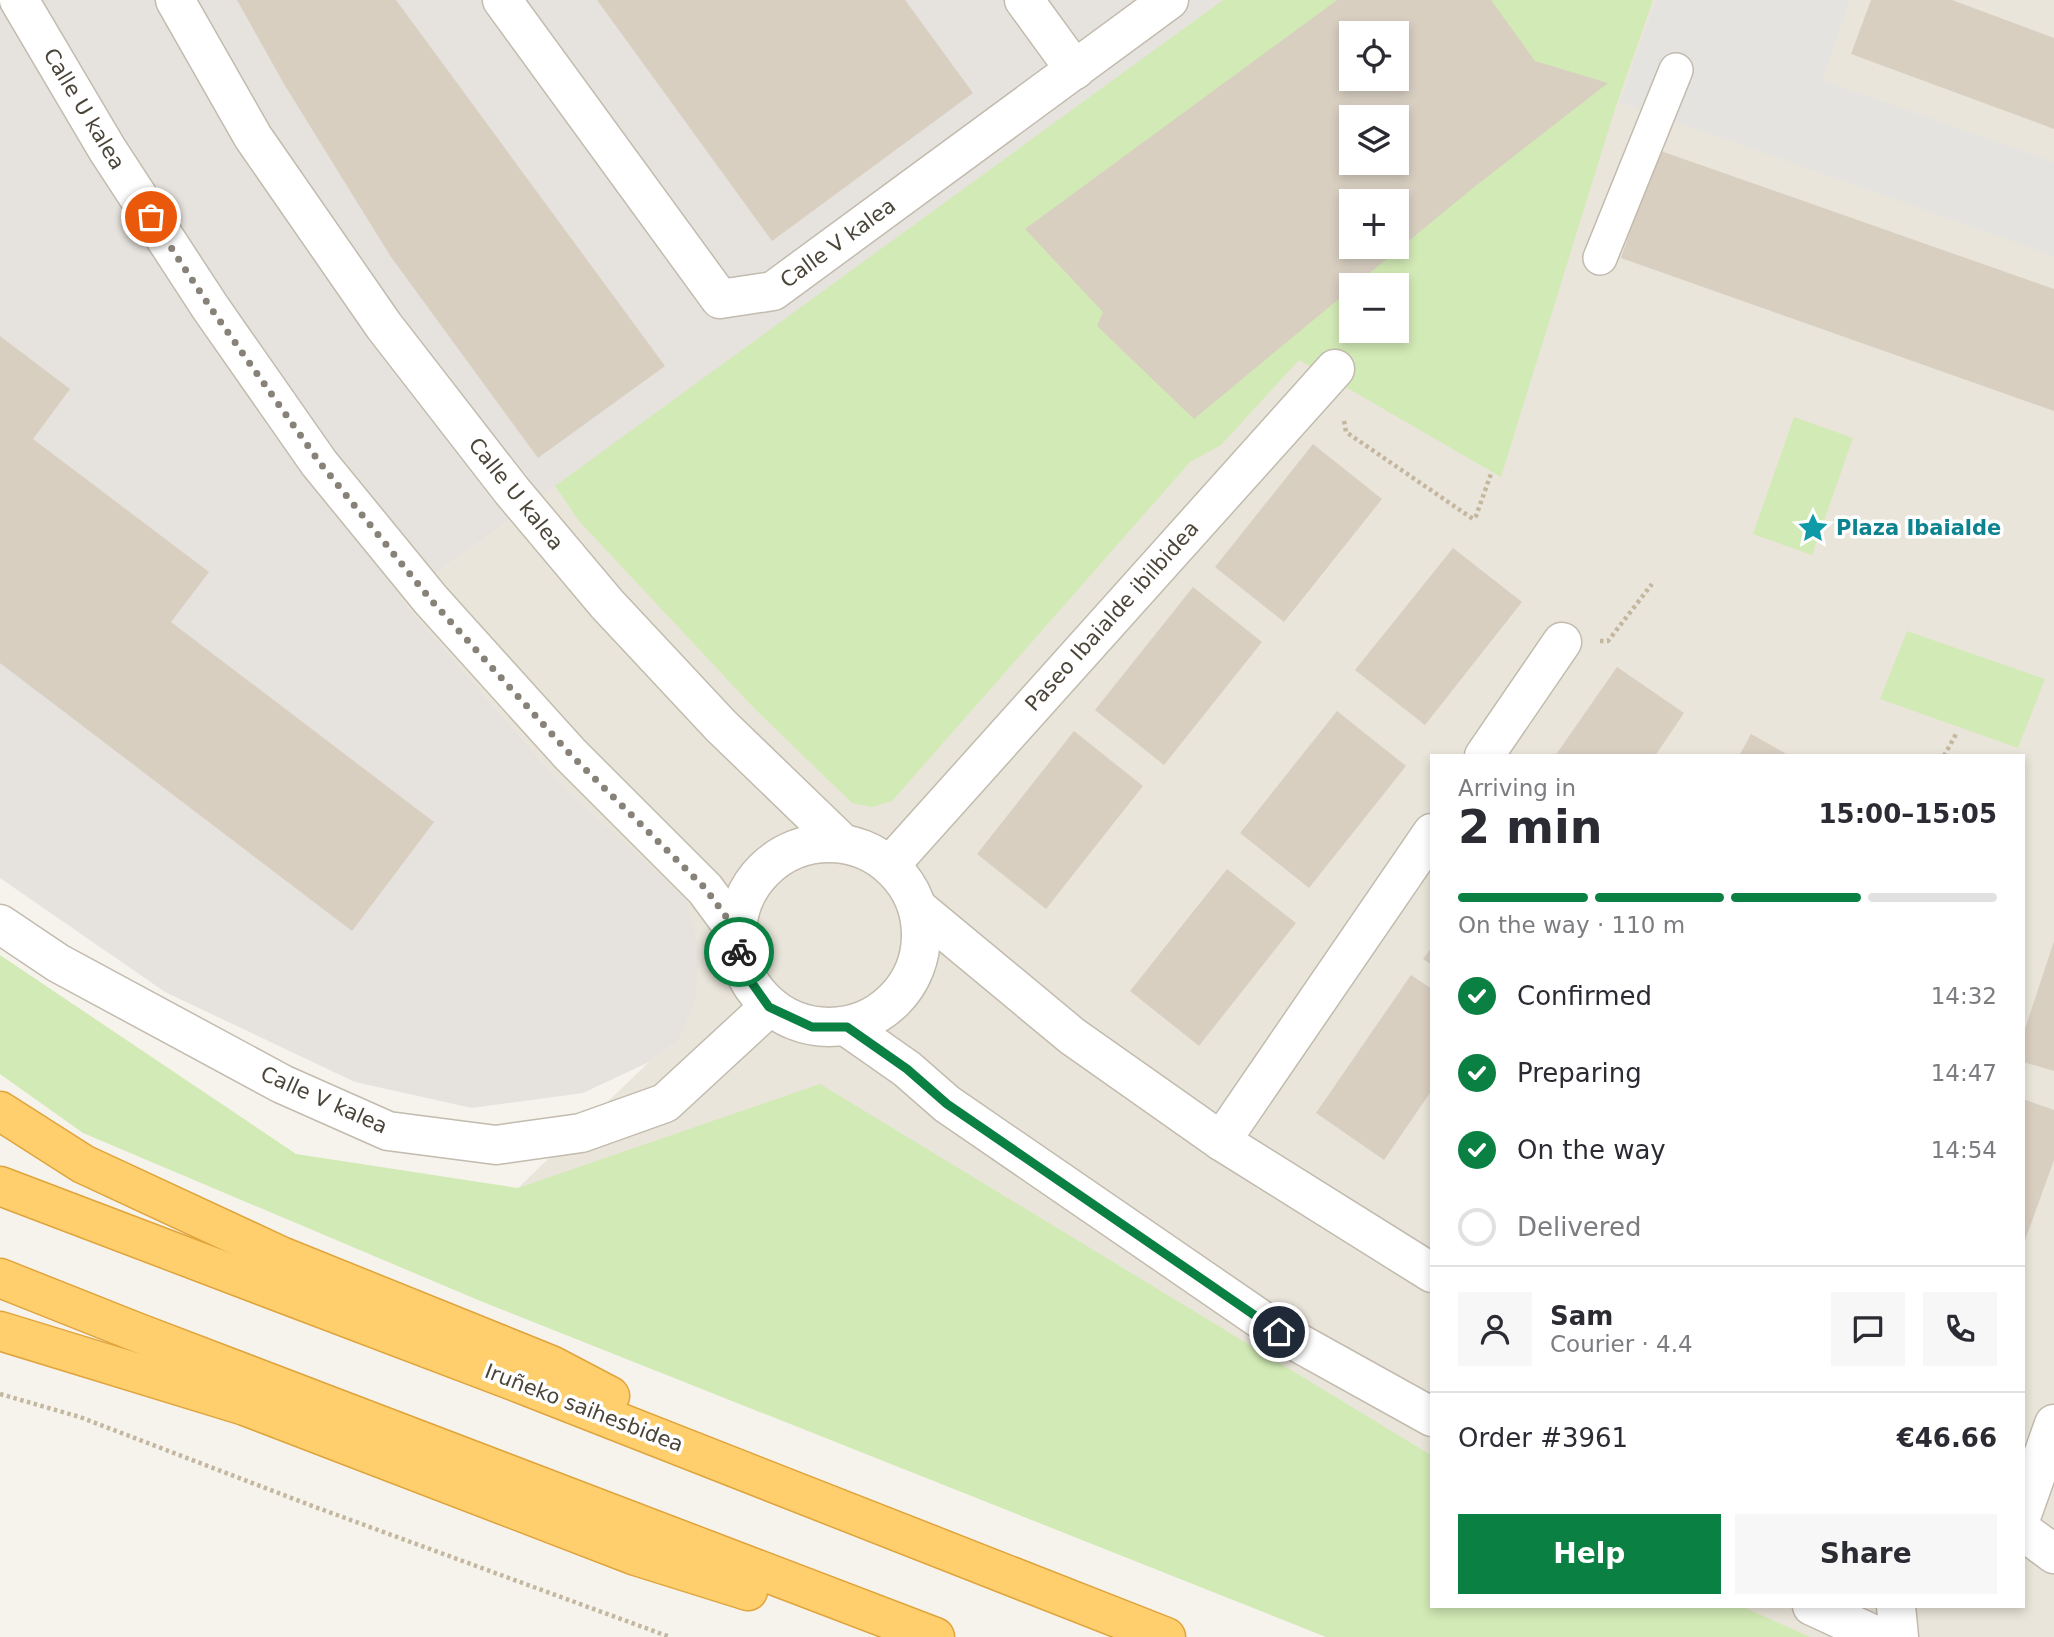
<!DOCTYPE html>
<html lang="en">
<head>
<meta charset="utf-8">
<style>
	:root { --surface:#fff; --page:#f7f7f7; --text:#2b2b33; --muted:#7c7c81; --line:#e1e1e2; --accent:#0b8043 }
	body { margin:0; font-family:"DejaVu Sans",sans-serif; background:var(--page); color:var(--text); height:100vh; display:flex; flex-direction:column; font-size:26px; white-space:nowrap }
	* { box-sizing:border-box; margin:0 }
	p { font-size:23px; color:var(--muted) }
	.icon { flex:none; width:38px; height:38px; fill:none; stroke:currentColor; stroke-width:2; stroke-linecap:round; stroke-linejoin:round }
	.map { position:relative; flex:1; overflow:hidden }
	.panel { position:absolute; left:1430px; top:754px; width:595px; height:854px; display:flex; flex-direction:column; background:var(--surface); border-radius:0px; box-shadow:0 4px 10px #0003 }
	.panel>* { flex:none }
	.tools { position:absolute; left:1339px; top:21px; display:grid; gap:14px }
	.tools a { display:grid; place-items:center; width:70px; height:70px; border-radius:0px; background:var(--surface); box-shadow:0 4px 10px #0003; font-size:35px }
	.pin { position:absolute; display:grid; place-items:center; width:60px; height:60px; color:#fff; margin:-30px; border:4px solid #fff; border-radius:50%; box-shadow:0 2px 7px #0007 }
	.courier { position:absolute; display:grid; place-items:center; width:70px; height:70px; margin:-35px; border:5px solid #0b8043; border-radius:50%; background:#fff; color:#222; box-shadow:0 2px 9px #0007 }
	.overview em { font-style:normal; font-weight:600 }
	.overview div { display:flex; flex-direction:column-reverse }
	.overview { display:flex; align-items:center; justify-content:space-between; height:119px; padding:0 28px }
	h1 { font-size:46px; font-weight:600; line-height:52px }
	.bar { display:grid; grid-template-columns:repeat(4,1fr); gap:10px 7px; align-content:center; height:84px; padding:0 28px }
	.bar i { height:9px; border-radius:5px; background:var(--line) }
	.bar .on { background:var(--accent) }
	.bar p { grid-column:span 4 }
	.line { display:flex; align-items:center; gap:18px; padding:0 28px; border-top:2px solid var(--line) }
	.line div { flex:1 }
	.round { display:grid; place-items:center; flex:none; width:74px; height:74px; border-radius:0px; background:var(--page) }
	ol { padding:0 28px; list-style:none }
	li { display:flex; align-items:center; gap:21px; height:77px }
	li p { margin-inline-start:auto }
	li .icon { padding:7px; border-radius:50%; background:var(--accent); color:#fff; stroke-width:4 }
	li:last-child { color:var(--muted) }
	li i { width:38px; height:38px; border:4px solid var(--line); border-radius:50% }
	.primary-button { display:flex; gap:14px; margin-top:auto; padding:14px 28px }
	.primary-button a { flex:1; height:80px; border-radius:0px; background:var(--accent); color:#fff; font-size:28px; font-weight:600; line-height:80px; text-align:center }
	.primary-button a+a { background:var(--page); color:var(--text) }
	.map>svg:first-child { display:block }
</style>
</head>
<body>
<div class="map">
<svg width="2054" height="1637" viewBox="0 0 2054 1637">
	<rect width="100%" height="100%" fill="#f6f3ec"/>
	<path fill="#eae5da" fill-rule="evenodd" d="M1223,0H2054V1637H1326L518,1188L649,1062L679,1040L685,899L564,787L401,599ZM1351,33H1396V79H1351ZM1351,117H1396V163H1351ZM1351,201H1396V247H1351ZM1351,285H1396V331H1351ZM1432,756H2023V1606H1432Z"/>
	<polygon fill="#e6e2dd" points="0,0 1223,0 401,599 564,787 686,899 700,951 695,999 679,1040 649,1062 583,1093 472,1108 355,1082 165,992 0,878"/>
	<g fill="#d2eab5" fill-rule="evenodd">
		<path d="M1223,0H1653L1615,109L1501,477L1299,360L1221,445L1190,462L892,801L872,807L852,803L754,708L579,521L555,486ZM1351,33H1396V79H1351ZM1351,117H1396V163H1351ZM1351,201H1396V247H1351ZM1351,285H1396V331H1351Z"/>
		<polygon points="1794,417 1853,438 1812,555 1753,534"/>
		<polygon points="1907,631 2045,679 2018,748 1880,699"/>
		<polygon points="0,955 296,1154 518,1188 820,1084 1431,1455 1432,1606 1743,1607 1810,1637 1326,1637 478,1300 83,1133 0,1074"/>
	</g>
	<polygon fill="#e5e3e0" points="1656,0 1850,0 1822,80 2054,162 2054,256 1620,102"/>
	<g fill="#d8cfc1" fill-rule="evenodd">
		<polygon points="237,0 396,0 665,366 538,458 391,257 284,84"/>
		<polygon points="597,0 905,0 973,93 772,241"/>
		<path d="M1337,0H1491L1535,61L1608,83L1473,188L1355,285H1351V289L1194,419L1097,326L1103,312L1025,229ZM1351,33H1396V79H1351ZM1351,117H1396V163H1351ZM1351,201H1396V247H1351Z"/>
		<polygon points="1871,0 1952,0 2054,38 2054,129 1851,54"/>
		<polygon points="1658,150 2054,289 2054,411 1621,258"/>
		<polygon points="0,336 70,389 33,439 209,572 171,622 434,822 352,931 0,663"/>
		<polygon points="1313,444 1382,499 1284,622 1215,567"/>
		<polygon points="1453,548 1522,602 1425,725 1355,670"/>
		<polygon points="1193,587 1262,642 1164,765 1095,710"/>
		<polygon points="1617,667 1684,713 1655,756 1555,756"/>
		<polygon points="1337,711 1406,766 1309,888 1240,833"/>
		<polygon points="1074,731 1143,786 1046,909 977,854"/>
		<polygon points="1751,734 1790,756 1739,756"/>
		<polygon points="1227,869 1296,923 1199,1046 1130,991"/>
		<polygon points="2054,941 2054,1071 2023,1062 2023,1035"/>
		<polygon points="1432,947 1432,965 1423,959"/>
		<polygon points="1411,975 1432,989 1432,1090 1384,1160 1316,1113"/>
		<polygon points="2023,1099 2054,1110 2054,1160 2023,1246"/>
	</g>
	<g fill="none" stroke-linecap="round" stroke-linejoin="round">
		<g stroke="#c2bbae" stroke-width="36">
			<polyline id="pedestrian" points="1600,258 1676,70"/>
		</g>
		<g stroke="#c2bbae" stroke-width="41">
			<g id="minor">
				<polyline points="502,0 720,299 773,291 1169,0"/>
				<polyline points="1024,0 1075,70"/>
				<polyline points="1484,756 1562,642"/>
				<polyline points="891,864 1335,369"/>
				<polyline points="0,924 58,963 282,1084 388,1131 496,1145 581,1133 665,1103 769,1007"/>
				<polyline points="1221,1141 1432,833"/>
			</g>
		</g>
		<g stroke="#c2bbae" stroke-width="41">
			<g id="tertiary">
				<polyline points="19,0 107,149 210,307 319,463 431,600 570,754 705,889 736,931"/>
				<polyline points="175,0 253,137 384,326 512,491 607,604 721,726 840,841"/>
				<circle cx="829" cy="935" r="92"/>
				<polyline points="919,909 1072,1036 1221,1141 1432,1273"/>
				<polyline points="847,1027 907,1069 947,1104 1279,1332 1432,1417"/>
				<polyline points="2023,1512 2054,1424"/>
				<polyline points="2023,1531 2054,1554"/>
				<polyline points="1812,1606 1879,1637"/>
				<polyline points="1896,1606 1899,1637"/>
			</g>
		</g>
		<g stroke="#e0a43c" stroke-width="41">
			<g id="motorway">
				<polyline points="0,1111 83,1164 281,1256 551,1365 610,1396"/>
				<polyline points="0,1186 524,1385 1166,1637"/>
				<polyline points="0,1278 136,1332 935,1637"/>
				<polyline points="0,1331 245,1406 636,1556 748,1591"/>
			</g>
		</g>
		<g stroke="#c4b79f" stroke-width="4.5" stroke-dasharray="3.5 3.5" stroke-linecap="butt">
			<polyline points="1344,421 1346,432 1473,519 1476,516 1492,471"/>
			<polyline points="1600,641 1608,641 1652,584"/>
			<polyline points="1944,756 1956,734"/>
			<polyline points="0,1394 80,1417 307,1504 670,1637"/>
		</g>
		<use href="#pedestrian" stroke="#fff" stroke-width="33"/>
		<use href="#minor" stroke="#fff" stroke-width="38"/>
		<use href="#tertiary" stroke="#fff" stroke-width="38"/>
		<use href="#motorway" stroke="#ffcf6e" stroke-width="38"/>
	</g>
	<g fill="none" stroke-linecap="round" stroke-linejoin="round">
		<polyline stroke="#878178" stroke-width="7" stroke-dasharray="0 12.6" points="151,217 210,307 320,463 431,600 570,754 705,888 736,930 739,952"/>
		<polyline stroke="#0b8043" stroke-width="9" points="739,952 742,969 769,1007 812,1027 847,1027 907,1069 947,1104 1279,1332"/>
	</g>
	<defs>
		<g id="sight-bare" transform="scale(2.415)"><path d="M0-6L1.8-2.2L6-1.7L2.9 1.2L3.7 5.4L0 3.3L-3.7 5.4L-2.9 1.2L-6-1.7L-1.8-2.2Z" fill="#0f9aa8" stroke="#fff" stroke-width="2.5" paint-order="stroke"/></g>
	</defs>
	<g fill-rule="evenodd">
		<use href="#sight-bare" x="1813" y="528"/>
	</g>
	<g text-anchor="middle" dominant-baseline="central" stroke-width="7" stroke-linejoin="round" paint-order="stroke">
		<g font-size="21" fill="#4b4439" stroke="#fff">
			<text transform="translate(84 109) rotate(59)">Calle U kalea</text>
			<text transform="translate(838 243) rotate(-36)">Calle V kalea</text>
			<text transform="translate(516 494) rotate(51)">Calle U kalea</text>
			<text transform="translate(1112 616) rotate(-48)">Paseo Ibaialde ibilbidea</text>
			<text transform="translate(324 1100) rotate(24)">Calle V kalea</text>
			<text transform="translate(584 1408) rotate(21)">Iruñeko saihesbidea</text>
		</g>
		<g font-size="21" font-weight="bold" fill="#0d838f" stroke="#fff" text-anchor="start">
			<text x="1836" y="528">Plaza Ibaialde</text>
		</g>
	</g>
</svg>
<div class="tools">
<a><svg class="icon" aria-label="locate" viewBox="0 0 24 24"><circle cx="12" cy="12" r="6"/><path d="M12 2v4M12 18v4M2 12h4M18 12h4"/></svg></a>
<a><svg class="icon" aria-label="layers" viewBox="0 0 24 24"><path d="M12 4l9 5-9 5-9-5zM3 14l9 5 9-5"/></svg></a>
<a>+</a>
<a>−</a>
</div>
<div class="pin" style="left:151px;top:217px;background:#ea580c"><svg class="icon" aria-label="bag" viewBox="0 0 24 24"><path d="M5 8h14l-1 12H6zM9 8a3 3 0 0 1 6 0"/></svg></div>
<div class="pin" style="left:1279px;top:1332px;background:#1f2937"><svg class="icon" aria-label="home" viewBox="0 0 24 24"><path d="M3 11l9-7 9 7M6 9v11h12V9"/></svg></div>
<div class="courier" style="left:739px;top:952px"><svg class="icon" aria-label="bike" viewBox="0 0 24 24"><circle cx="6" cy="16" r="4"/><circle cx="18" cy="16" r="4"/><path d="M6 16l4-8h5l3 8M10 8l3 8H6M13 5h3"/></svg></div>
<section class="panel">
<div class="overview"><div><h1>2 min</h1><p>Arriving in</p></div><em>15:00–15:05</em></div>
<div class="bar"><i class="on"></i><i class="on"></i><i class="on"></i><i></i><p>On the way · 110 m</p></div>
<ol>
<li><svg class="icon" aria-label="check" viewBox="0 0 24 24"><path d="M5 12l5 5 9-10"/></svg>Confirmed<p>14:32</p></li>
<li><svg class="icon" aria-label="check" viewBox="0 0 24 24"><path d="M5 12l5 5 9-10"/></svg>Preparing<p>14:47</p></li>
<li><svg class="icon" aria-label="check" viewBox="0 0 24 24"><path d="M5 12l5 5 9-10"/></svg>On the way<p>14:54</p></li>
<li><i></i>Delivered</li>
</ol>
<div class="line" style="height:126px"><a class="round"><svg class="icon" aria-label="person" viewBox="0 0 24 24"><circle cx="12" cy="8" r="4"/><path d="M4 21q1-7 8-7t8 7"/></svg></a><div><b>Sam</b><p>Courier · 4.4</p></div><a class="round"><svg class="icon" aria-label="chat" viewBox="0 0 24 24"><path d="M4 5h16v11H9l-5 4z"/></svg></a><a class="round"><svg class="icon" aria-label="phone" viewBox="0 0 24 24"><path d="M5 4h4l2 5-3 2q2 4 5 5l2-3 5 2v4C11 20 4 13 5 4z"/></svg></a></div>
<div class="line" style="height:91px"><div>Order #3961</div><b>€46.66</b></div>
<div class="primary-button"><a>Help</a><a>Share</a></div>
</section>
</div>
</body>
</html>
